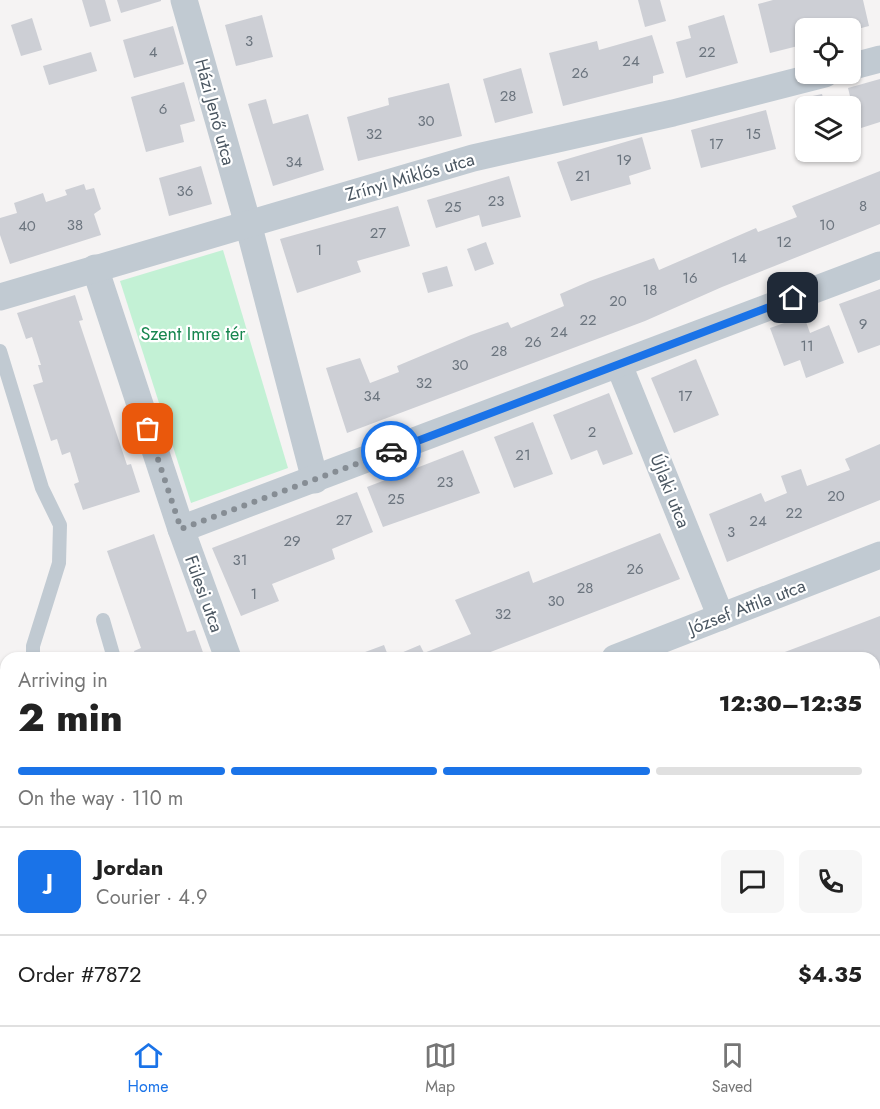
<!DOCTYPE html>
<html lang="en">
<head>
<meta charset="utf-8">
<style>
	:root { --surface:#fff; --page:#f6f6f6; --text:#222; --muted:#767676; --line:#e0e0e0; --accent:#1a73e8 }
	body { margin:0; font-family:Jost,sans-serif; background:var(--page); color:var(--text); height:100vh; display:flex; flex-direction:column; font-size:22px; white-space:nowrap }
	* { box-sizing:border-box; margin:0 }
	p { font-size:20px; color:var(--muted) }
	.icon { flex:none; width:33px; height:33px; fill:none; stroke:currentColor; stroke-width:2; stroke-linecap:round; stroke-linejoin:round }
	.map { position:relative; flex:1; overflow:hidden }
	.panel { position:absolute; left:0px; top:652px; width:880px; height:374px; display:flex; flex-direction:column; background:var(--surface); border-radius:18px 18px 0 0; box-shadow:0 2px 4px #0004 }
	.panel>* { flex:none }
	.tools { position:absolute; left:795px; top:18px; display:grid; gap:12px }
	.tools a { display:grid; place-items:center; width:66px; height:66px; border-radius:9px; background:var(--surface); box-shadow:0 2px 4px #0004; font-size:30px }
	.pin { position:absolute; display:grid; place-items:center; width:51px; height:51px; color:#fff; margin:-26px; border-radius:12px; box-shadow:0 3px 9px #0006 }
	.courier { position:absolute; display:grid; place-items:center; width:60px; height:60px; margin:-30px; border:4px solid #1a73e8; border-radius:50%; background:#fff; color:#222; box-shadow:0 2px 8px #0007 }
	.headline em { font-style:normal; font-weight:800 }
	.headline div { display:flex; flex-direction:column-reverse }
	.headline { display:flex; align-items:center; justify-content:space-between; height:102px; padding:0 18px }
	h1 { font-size:39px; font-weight:800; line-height:45px }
	.bar { display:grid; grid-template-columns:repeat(4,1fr); gap:9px 6px; align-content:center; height:72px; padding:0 18px }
	.bar i { height:8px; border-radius:4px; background:var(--line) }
	.bar .current { background:var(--accent) }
	.bar p { grid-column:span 4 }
	.line { display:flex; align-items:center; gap:15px; padding:0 18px; border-top:2px solid var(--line) }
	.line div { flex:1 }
	.round { display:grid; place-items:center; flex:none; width:63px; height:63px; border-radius:9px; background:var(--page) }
	.tab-bar { display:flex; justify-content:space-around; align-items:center; height:84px; border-top:2px solid var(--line); background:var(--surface); font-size:16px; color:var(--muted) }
	.tab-bar a { display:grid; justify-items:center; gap:3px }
	.tab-bar .current { color:var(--accent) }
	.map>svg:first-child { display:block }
</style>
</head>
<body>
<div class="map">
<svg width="880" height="1025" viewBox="0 0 880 1025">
	<rect width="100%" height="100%" fill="#f5f3f3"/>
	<polygon fill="#c3f1d5" points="223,250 288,468 191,503 120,281"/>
	<g fill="#cdcfd5">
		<polygon points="82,0 105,0 111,21 90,27"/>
		<polygon points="117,0 161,0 161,1 121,13"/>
		<polygon points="638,0 660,0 666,21 645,27"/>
		<polygon points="773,0 863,0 869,26 850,31 850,28 806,28 806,44 770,53 758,4"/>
		<polygon points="262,15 273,57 236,66 225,25"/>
		<polygon points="724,15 738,63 686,78 676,42 691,38 688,26"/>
		<polygon points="32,18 42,50 21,56 11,25"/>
		<polygon points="173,26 184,64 134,78 123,40"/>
		<polygon points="652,35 664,73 653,76 653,83 563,106 549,53 597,41 599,50"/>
		<polygon points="91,52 97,71 49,85 43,66"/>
		<polygon points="521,68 533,113 495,123 483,79"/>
		<polygon points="880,79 880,122 858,129 848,88"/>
		<polygon points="184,82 195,121 180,125 184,142 146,152 131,97"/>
		<polygon points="449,83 462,136 358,161 347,117 389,105 388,98"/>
		<polygon points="822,94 825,106 805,106 803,98"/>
		<polygon points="266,99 273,124 308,114 324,170 273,186 248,104"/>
		<polygon points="766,110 776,149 701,168 691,130"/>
		<polygon points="642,137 651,169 629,176 631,184 571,201 557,162"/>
		<polygon points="201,166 212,204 169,216 159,178"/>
		<polygon points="880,171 880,224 722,287 645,321 347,433 326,368 360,358 370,383 399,372 397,366 471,335 508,322 511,328 564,306 560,294 590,281 654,258 659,270 756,228 758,232 797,217 792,206"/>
		<polygon points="509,176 521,217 482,227 479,215 436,228 427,200"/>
		<polygon points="84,184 86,190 94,188 101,209 94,214 101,235 10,264 0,235 0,218 17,213 14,203 43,193 46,202 67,195 65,190"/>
		<polygon points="398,206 410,246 357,261 361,272 297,293 280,239"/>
		<polygon points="486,242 494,264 475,271 467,249"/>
		<polygon points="447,266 453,286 428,293 422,273"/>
		<polygon points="880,289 880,345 858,353 839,304"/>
		<polygon points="75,295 83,320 79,321 127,465 131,464 140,492 83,510 74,484 79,482 70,452 62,455 57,439 51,441 33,385 43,382 38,365 41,365 32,337 26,339 17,313"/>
		<polygon points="804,316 810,333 829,325 844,363 806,378 800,360 784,366 770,328"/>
		<polygon points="696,359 719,415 674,433 651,378"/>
		<polygon points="609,393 633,454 603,465 597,450 571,460 553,415"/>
		<polygon points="533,422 553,474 514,488 494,437"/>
		<polygon points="880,444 880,500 727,562 709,514 761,493 765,502 787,493 781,476 801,469 807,486 850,470 845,459"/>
		<polygon points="463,450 480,493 383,527 367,487"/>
		<polygon points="357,492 373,532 332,549 335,559 272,584 279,601 241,616 212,548"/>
		<polygon points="660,533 680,579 475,658 349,658 384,645 389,658 420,645 424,653 471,634 455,600 529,571 533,583"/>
		<polygon points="154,534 187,632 195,630 205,658 136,658 134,651 141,648 107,551"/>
		<polygon points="880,616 880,756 874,744 874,658 769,658"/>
		<polygon points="0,783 6,799 6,845 0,847"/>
		<polygon points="6,969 6,1020 111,1020 112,1025 0,1025 0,972"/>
		<polygon points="880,988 880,1025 747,1025 745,1020 797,1020 799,1023 807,1020 874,1020 874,991"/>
		<polygon points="239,1020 289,1020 276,1025 241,1025"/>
		<polygon points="522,1020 630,1020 632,1025 510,1025"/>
	</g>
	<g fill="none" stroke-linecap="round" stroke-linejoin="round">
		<g stroke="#c1cad2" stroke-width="14">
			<polyline points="0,351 42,488 60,525 59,563 33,646 33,658"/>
			<polyline points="103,620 114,658"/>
			<polyline points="327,1025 340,1020"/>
		</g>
		<g stroke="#c1cad2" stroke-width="27">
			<polyline points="184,0 251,235 315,480"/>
			<polyline points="850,67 880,59"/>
			<polyline points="95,268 181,529 228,658"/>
			<polyline points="0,297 473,158 673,113 825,74"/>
			<polyline points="619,365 721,617"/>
			<polyline points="181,529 880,265"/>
			<polyline points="615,658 880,555"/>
			<polyline points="0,906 6,904"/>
			<polyline points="176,1020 179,1025"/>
			<polyline points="717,1020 719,1025"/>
		</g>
	</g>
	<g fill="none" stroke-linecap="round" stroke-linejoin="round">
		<polyline stroke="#868d94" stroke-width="6" stroke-dasharray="0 10.8" points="148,429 181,529 391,451"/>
		<polyline stroke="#1a73e8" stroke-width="8" points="391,451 793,298"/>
	</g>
	<g text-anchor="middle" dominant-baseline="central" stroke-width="4.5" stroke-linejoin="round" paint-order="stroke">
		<g font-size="15" fill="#6b747e">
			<text x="249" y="41">3</text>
			<text x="153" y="52">4</text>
			<text x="707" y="52">22</text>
			<text x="631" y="61">24</text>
			<text x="580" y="73">26</text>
			<text x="508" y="96">28</text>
			<text x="163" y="109">6</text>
			<text x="426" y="121">30</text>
			<text x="374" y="134">32</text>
			<text x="753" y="134">15</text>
			<text x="716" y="144">17</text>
			<text x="624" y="160">19</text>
			<text x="294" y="162">34</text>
			<text x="583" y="176">21</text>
			<text x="185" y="191">36</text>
			<text x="496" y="201">23</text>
			<text x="863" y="206">8</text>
			<text x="453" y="207">25</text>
			<text x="75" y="225">38</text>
			<text x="827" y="225">10</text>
			<text x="27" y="226">40</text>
			<text x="378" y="233">27</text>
			<text x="784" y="242">12</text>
			<text x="319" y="250">1</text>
			<text x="739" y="258">14</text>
			<text x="690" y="278">16</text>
			<text x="650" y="290">18</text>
			<text x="618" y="301">20</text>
			<text x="588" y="320">22</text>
			<text x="863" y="324">9</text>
			<text x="559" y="332">24</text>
			<text x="533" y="342">26</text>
			<text x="807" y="346">11</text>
			<text x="499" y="351">28</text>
			<text x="460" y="365">30</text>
			<text x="424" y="383">32</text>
			<text x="372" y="396">34</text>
			<text x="685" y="396">17</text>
			<text x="592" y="432">2</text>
			<text x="523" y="455">21</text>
			<text x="445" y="482">23</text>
			<text x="836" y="496">20</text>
			<text x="396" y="499">25</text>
			<text x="794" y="513">22</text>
			<text x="344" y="520">27</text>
			<text x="758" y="521">24</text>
			<text x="731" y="532">3</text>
			<text x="292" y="541">29</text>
			<text x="240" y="560">31</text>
			<text x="635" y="569">26</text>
			<text x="585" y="588">28</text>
			<text x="254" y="594">1</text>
			<text x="556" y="601">30</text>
			<text x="503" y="614">32</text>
		</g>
		<g font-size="18" fill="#4a5661" stroke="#fff">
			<text transform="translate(215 112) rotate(75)">Házi Jenő utca</text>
			<text transform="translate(410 177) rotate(-16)">Zrínyi Miklós utca</text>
			<text transform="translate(670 491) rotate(68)">Újlaki utca</text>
			<text transform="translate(204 594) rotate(70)">Fülesi utca</text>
			<text transform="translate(747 607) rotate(-21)">József Attila utca</text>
		</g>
		<g font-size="18" fill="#17864f" stroke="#fff">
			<text x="193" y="334">Szent Imre tér</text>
		</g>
	</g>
</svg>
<div class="tools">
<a><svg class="icon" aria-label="locate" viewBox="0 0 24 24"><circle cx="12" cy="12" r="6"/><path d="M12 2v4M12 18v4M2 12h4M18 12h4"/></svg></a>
<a><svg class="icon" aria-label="layers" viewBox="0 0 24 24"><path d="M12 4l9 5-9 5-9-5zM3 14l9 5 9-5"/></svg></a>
</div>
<div class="pin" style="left:148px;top:429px;background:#ea580c"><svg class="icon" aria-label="bag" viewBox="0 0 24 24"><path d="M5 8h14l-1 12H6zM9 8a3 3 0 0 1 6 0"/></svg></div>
<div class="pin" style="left:793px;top:298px;background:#1f2937"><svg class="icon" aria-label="home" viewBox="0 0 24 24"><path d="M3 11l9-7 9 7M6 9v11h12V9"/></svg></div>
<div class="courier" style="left:391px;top:451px"><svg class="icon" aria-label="car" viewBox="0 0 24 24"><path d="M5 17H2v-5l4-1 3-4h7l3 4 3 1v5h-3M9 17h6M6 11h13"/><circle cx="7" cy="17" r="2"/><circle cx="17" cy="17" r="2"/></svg></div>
<section class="panel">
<div class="headline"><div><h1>2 min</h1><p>Arriving in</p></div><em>12:30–12:35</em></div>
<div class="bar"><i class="current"></i><i class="current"></i><i class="current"></i><i></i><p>On the way · 110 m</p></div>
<div class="line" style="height:108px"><b class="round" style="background:var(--accent);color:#fff">J</b><div><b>Jordan</b><p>Courier · 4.9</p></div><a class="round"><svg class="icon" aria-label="chat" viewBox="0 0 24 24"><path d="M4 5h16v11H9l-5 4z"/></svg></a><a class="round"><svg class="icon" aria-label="phone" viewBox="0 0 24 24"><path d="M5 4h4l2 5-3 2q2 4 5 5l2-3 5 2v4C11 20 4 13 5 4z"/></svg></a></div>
<div class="line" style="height:78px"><div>Order #7872</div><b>$4.35</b></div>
</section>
</div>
<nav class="tab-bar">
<a class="current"><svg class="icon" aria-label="home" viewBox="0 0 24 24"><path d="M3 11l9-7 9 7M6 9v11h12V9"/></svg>Home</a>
<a><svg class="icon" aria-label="map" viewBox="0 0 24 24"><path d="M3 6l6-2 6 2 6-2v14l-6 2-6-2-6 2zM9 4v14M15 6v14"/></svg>Map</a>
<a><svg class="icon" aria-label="saved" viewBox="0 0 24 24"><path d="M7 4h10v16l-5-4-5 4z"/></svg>Saved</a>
</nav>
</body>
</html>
